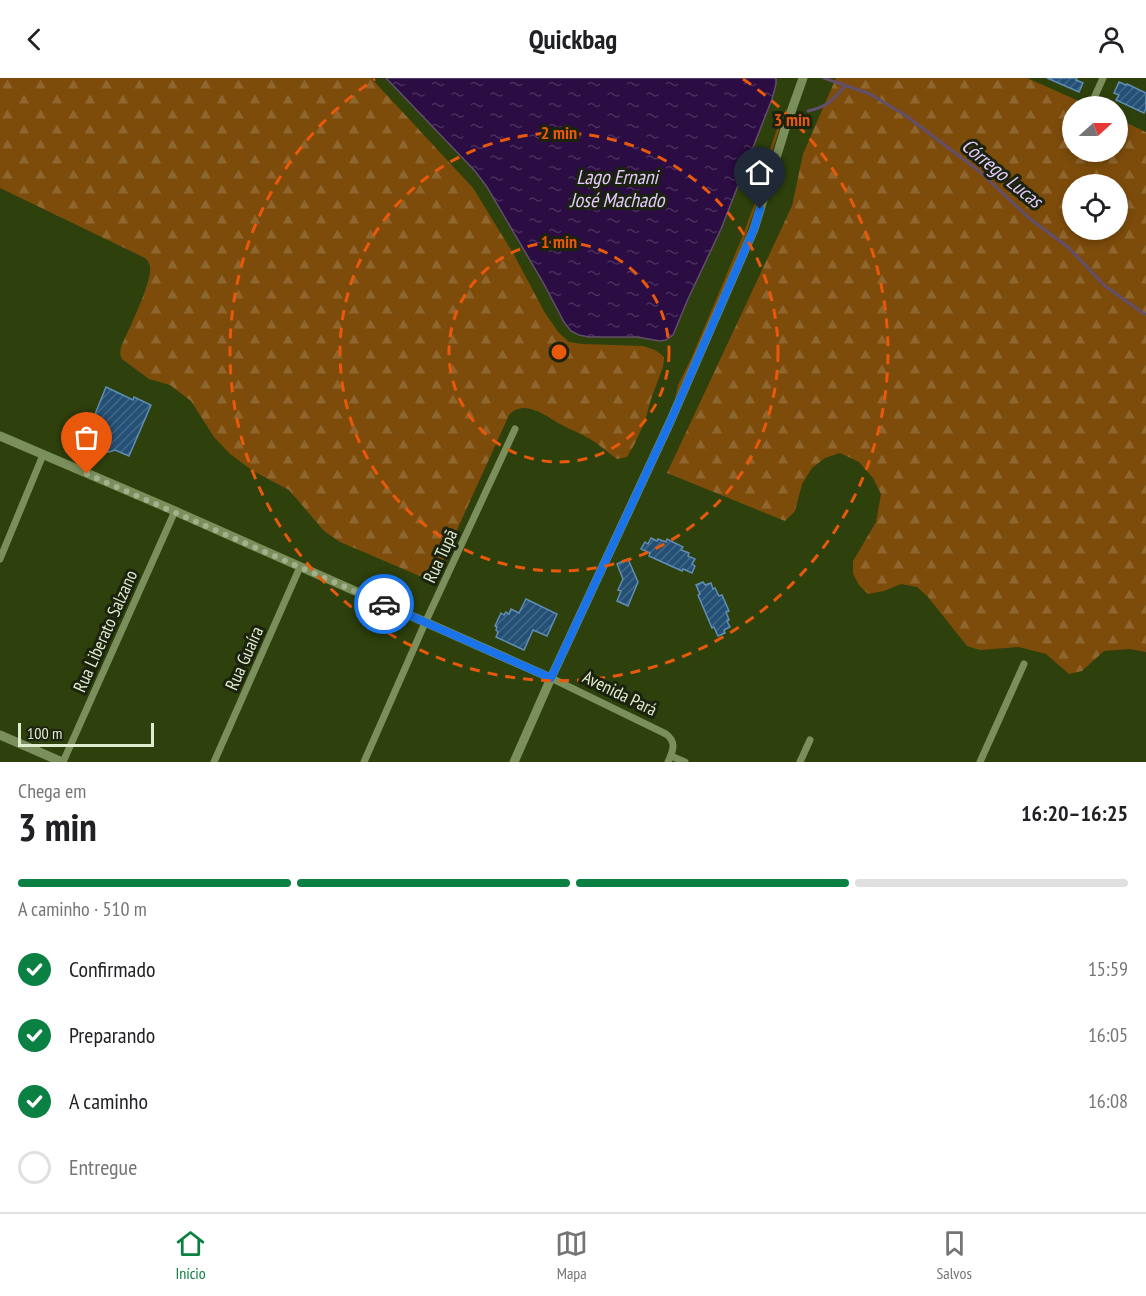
<!DOCTYPE html>
<html lang="pt">
<head>
<meta charset="utf-8">
<style>
	:root { --surface:#fff; --page:#f6f6f6; --text:#202124; --muted:#757577; --line:#e0e0e0; --accent:#0b8043 }
	body { margin:0; font-family:"PT Sans Narrow",sans-serif; background:var(--page); color:var(--text); height:100vh; display:flex; flex-direction:column; font-size:22px; white-space:nowrap }
	* { box-sizing:border-box; margin:0 }
	p { font-size:20px; color:var(--muted) }
	.icon { flex:none; width:33px; height:33px; fill:none; stroke:currentColor; stroke-width:2; stroke-linecap:round; stroke-linejoin:round }
	.map { position:relative; height:684px; overflow:hidden }
	.panel { display:flex; flex-direction:column; background:var(--surface); flex:1 }
	.panel>* { flex:none }
	.needle { width:39px; rotate:69deg }
	.fabs { position:absolute; left:1062px; top:18px; display:grid; gap:12px }
	.fabs a { display:grid; place-items:center; width:66px; height:66px; border-radius:50%; background:var(--surface); box-shadow:0 3px 9px #0003; font-size:30px }
	.scale { position:absolute; left:18px; bottom:15px; width:136px; box-sizing:border-box; padding-left:6px; border:3px solid #e0ecd0; border-top:0; font-size:16px; line-height:21px; white-space:nowrap; color:#e0ecd0; -webkit-text-stroke:4px #1b230e; paint-order:stroke }
	.pin { position:absolute; display:grid; place-items:center; width:51px; height:51px; color:#fff; margin:-62px -26px; border-radius:50% 50% 50% 0; rotate:-45deg; box-shadow:0 0 6px #0007 }
	.pin .icon { rotate:45deg }
	.courier { position:absolute; display:grid; place-items:center; width:60px; height:60px; margin:-30px; border:4px solid #1a73e8; border-radius:50%; background:#fff; color:#222; box-shadow:0 2px 8px #0007 }
	.headline em { font-style:normal; font-weight:600 }
	.headline div { display:flex; flex-direction:column-reverse }
	.headline { display:flex; align-items:center; justify-content:space-between; height:102px; padding:0 18px }
	h1 { font-size:39px; font-weight:600; line-height:45px }
	.bar { display:grid; grid-template-columns:repeat(4,1fr); gap:9px 6px; align-content:center; height:72px; padding:0 18px }
	.bar i { height:8px; border-radius:4px; background:var(--line) }
	.bar .on { background:var(--accent) }
	.bar p { grid-column:span 4 }
	ol { padding:0 18px; list-style:none }
	li { display:flex; align-items:center; gap:18px; height:66px }
	li p { margin-inline-start:auto }
	li .icon { padding:6px; border-radius:50%; background:var(--accent); color:#fff; stroke-width:4 }
	li:last-child { color:var(--muted) }
	li i { width:33px; height:33px; border:3px solid var(--line); border-radius:50% }
	header { display:flex; justify-content:space-between; align-items:center; height:78px; padding:0 18px; background:var(--surface); font-size:27px; font-weight:600 }
	.tabs { display:flex; justify-content:space-around; align-items:center; height:84px; border-top:2px solid var(--line); background:var(--surface); font-size:16px; color:var(--muted) }
	.tabs a { display:grid; justify-items:center; gap:3px }
	.tabs .on { color:var(--accent) }
	.map>svg:first-child { display:block }
</style>
</head>
<body>
<header><svg class="icon" aria-label="back" viewBox="0 0 24 24"><path d="M15 5l-7 7 7 7"/></svg>Quickbag<svg class="icon" aria-label="person" viewBox="0 0 24 24"><circle cx="12" cy="8" r="4"/><path d="M4 21q1-7 8-7t8 7"/></svg></header>
<div class="map">
<svg width="1146" height="684" viewBox="0 0 1146 684">
	<defs>
		<pattern id="forest-firs" width="22" height="20" patternUnits="userSpaceOnUse" patternTransform="scale(1.5)"><rect width="22" height="20" fill="#7d4c0b"/><path d="M5 1l3.5 6h-7zM16 11l3.5 6h-7z" fill="#8f662e"/></pattern>
		<pattern id="water-ripples" width="26" height="14" patternUnits="userSpaceOnUse" patternTransform="scale(1.5)"><rect width="26" height="14" fill="#2b0c43"/><path d="M2 4q2-2 4 0t4 0M15 11q2-2 4 0t4 0" fill="none" stroke="#49305d"/></pattern>
		<pattern id="building-hatch" width="6" height="6" patternUnits="userSpaceOnUse" patternTransform="scale(1.5)"><rect width="6" height="6" fill="#255075"/><path d="M-1 1l2-2M0 6l6-6M5 7l2-2" fill="none" stroke="#446988"/></pattern>
	</defs>
	<rect width="100%" height="100%" fill="#2e400b"/>
	<polygon fill="#7d4c0b" points="787,30 766,90 756,128 744,162 693,282 675,320 678,307 691,281 741,162 754,127 764,89 781,39"/>
	<g fill="url(#forest-firs)" fill-rule="evenodd">
		<path d="M0,0H371L473,110L513,175L545,235L559,255L569,264L582,266L643,268L655,272L662,277L664,280L663,289L651,321L645,343L634,367L627,379L617,381C608,375 600,367 590,361C581,355 570,352 560,346C546,338 524,320 509,337L437,496L427,500L422,499L340,464L324,453L289,412L253,393L230,376L214,359L191,323L170,307L149,301L122,281L120,276L121,269C128,253 153,203 150,188C149,184 148,183 145,180L0,110Z"/>
		<path d="M836,0H1027L1090,28H1072V74H1118V41L1146,54V574L1130,571L1104,573L1082,593L1069,596L1046,576L1019,569L980,572L967,568L928,519L917,509L901,506L884,513L868,516L859,507L853,496V483L876,444L881,416L873,400L859,384L840,375L825,380L812,390L802,406L795,433L785,443L667,395L792,128L803,76ZM1072,106H1118V152H1072Z"/>
	</g>
	<polygon fill="url(#water-ripples)" stroke="#614f6d" stroke-width="1.5" points="386,0 776,0 776,6 772,21 721,151 688,221 673,257 666,262 660,263 637,259 589,259 579,257 571,253 564,244 544,206 487,109 475,93"/>
	<g fill="none" stroke-linecap="round" stroke-linejoin="round">
		<g stroke="#614f6d" stroke-width="3">
			<polyline points="824,0 870,16 905,37 979,93 1030,141 1068,169 1105,208 1146,237"/>
			<path d="M808,33C827,29 833,22 845,8"/>
		</g>
	</g>
	<g fill="url(#building-hatch)" stroke="#618eb6" stroke-width="1.5">
		<polygon points="1047,0 1077,0 1076,2 1083,5 1079,14"/>
		<polygon points="1119,4 1126,7 1127,6 1146,15 1146,30 1144,35 1116,22 1119,17 1114,15"/>
		<polygon points="106,309 133,322 134,319 151,327 129,378 115,372 109,374 105,373 101,370 100,366 85,361"/>
		<polygon points="651,460 657,463 658,461 666,464 667,461 683,469 681,472 689,475 688,478 695,481 692,486 695,488 692,495 683,491 682,493 649,478 650,475 641,471 645,464 648,466"/>
		<polygon points="628,481 638,504 628,528 617,523 621,513 618,512 623,501 617,486"/>
		<polygon points="703,504 705,507 711,505 713,511 715,510 719,518 722,517 729,533 726,534 729,542 727,543 730,549 724,552 725,555 718,558 714,549 712,550 698,517 700,516 696,507"/>
		<polygon points="526,521 557,536 547,558 533,552 524,572 496,559 498,554 496,552 497,549 495,548 501,535 504,537 506,534 509,536 511,531 519,535"/>
	</g>
	<g fill="none" stroke-linecap="round" stroke-linejoin="round">
		<g stroke="#7a8f5b" stroke-width="7">
			<polyline points="1094,20 1103,0"/>
			<polyline points="0,481 43,377"/>
			<path d="M551,600L666,656C677,664 673,673 668,684"/>
			<polyline points="671,678 685,684"/>
			<polyline points="63,684 175,433"/>
			<polyline points="214,684 300,489"/>
			<polyline points="364,684 425,545 515,351"/>
			<polyline points="800,684 810,662"/>
			<polyline points="980,684 1024,586"/>
		</g>
		<g stroke="#7a8f5b" stroke-width="9">
			<polyline points="0,358 175,433 551,600"/>
			<polyline points="0,657 62,684"/>
			<polyline points="514,684 551,600 670,344 754,151 785,51 803,0"/>
		</g>
	</g>
	<g fill="none" stroke-linecap="round" stroke-linejoin="round">
		<polyline stroke="#a2b08b" stroke-width="6" stroke-dasharray="0 10.8" points="87,396 384,526"/>
		<polyline stroke="#1a73e8" stroke-width="8" points="384,526 551,600 670,344 754,151 760,131"/>
	</g>
	<g fill="none" stroke="#e8590c" stroke-width="3" stroke-dasharray="10 8">
		<circle cx="559" cy="274" r="110"/>
		<circle cx="559" cy="274" r="219"/>
		<path d="M743 1A329 329 0 1 1 375 1"/>
	</g>
	<g text-anchor="middle" dominant-baseline="central" stroke-width="6" stroke-linejoin="round" paint-order="stroke">
		<g font-size="18" fill="#e0ecd0" stroke="#1b230e">
			<text transform="translate(440 478) rotate(-65)">Rua Tupã</text>
			<text transform="translate(105 553) rotate(-66)">Rua Liberato Salzano</text>
			<text transform="translate(244 580) rotate(-66)">Rua Guaíra</text>
			<text transform="translate(620 615) rotate(26)">Avenida Pará</text>
		</g>
		<g font-size="20" font-style="italic" fill="#e3c9fe" stroke="#1b230e">
			<text transform="translate(1002 95) rotate(39)">Córrego Lucas</text>
			<text x="617" y="99">Lago Ernani<tspan x="617" dy="23">José Machado</tspan></text>
		</g>
	</g>
	<circle cx="559" cy="274" r="9" fill="#e8590c" stroke="#1b230e" stroke-width="3"/>
	<g font-size="18" text-anchor="middle" font-weight="bold" fill="#e8590c" stroke="#1b230e" stroke-width="6" stroke-linejoin="round" paint-order="stroke">
		<text x="792" y="48">3 min</text>
		<text x="559" y="61">2 min</text>
		<text x="559" y="170">1 min</text>
	</g>
</svg>
<div class="fabs">
<a><svg class="needle" viewBox="-14 -14 28 28"><path d="M0-13l5 13h-10z" fill="#e53935"/><path d="M0 13l5-13h-10z" fill="#757577"/></svg></a>
<a><svg class="icon" aria-label="locate" viewBox="0 0 24 24"><circle cx="12" cy="12" r="6"/><path d="M12 2v4M12 18v4M2 12h4M18 12h4"/></svg></a>
</div>
<div class="scale">100 m</div>
<div class="pin" style="left:87px;top:396px;background:#ea580c"><svg class="icon" aria-label="bag" viewBox="0 0 24 24"><path d="M5 8h14l-1 12H6zM9 8a3 3 0 0 1 6 0"/></svg></div>
<div class="pin" style="left:760px;top:131px;background:#1f2937"><svg class="icon" aria-label="home" viewBox="0 0 24 24"><path d="M3 11l9-7 9 7M6 9v11h12V9"/></svg></div>
<div class="courier" style="left:384px;top:526px"><svg class="icon" aria-label="car" viewBox="0 0 24 24"><path d="M5 17H2v-5l4-1 3-4h7l3 4 3 1v5h-3M9 17h6M6 11h13"/><circle cx="7" cy="17" r="2"/><circle cx="17" cy="17" r="2"/></svg></div>
</div>
<section class="panel">
<div class="headline"><div><h1>3 min</h1><p>Chega em</p></div><em>16:20–16:25</em></div>
<div class="bar"><i class="on"></i><i class="on"></i><i class="on"></i><i></i><p>A caminho · 510 m</p></div>
<ol>
<li><svg class="icon" aria-label="check" viewBox="0 0 24 24"><path d="M5 12l5 5 9-10"/></svg>Confirmado<p>15:59</p></li>
<li><svg class="icon" aria-label="check" viewBox="0 0 24 24"><path d="M5 12l5 5 9-10"/></svg>Preparando<p>16:05</p></li>
<li><svg class="icon" aria-label="check" viewBox="0 0 24 24"><path d="M5 12l5 5 9-10"/></svg>A caminho<p>16:08</p></li>
<li><i></i>Entregue</li>
</ol>
</section>
<nav class="tabs">
<a class="on"><svg class="icon" aria-label="home" viewBox="0 0 24 24"><path d="M3 11l9-7 9 7M6 9v11h12V9"/></svg>Início</a>
<a><svg class="icon" aria-label="map" viewBox="0 0 24 24"><path d="M3 6l6-2 6 2 6-2v14l-6 2-6-2-6 2zM9 4v14M15 6v14"/></svg>Mapa</a>
<a><svg class="icon" aria-label="saved" viewBox="0 0 24 24"><path d="M7 4h10v16l-5-4-5 4z"/></svg>Salvos</a>
</nav>
</body>
</html>
